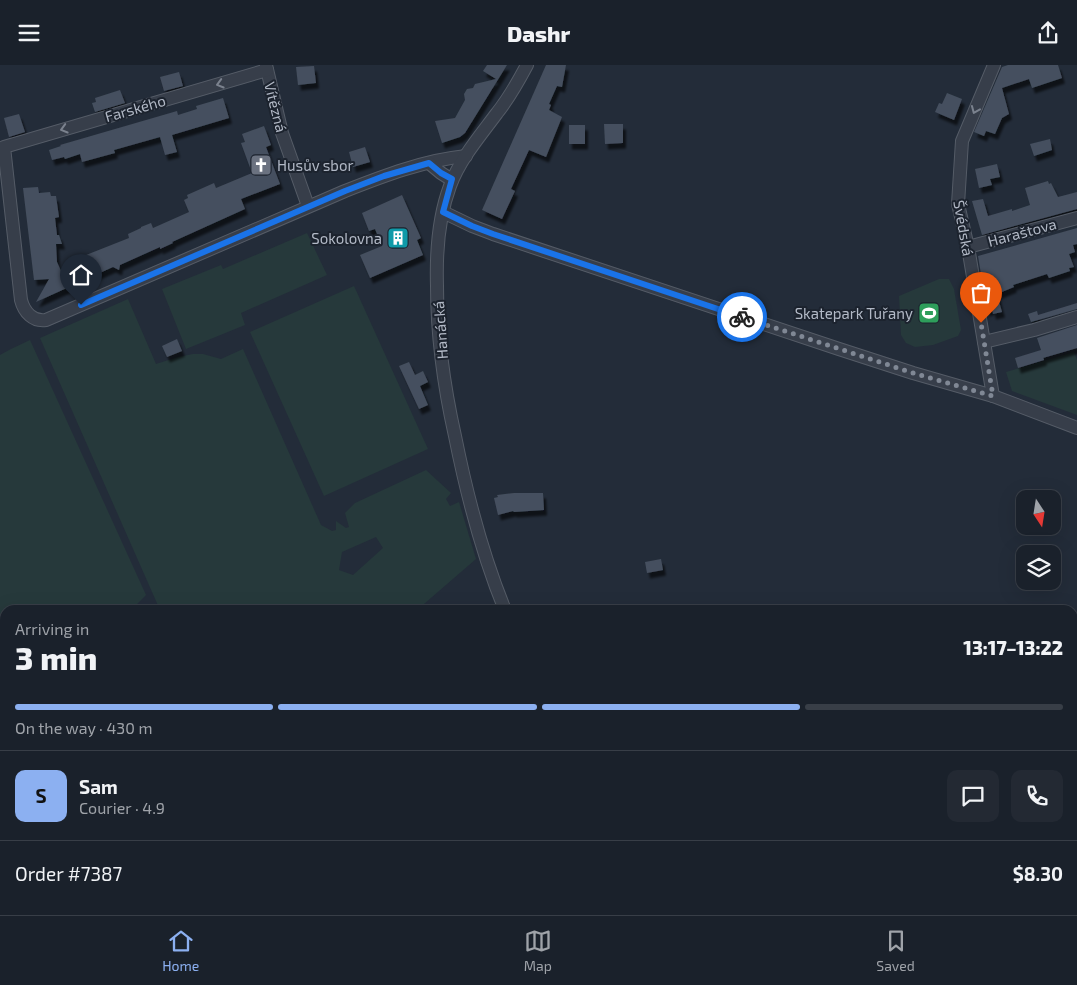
<!DOCTYPE html>
<html lang="en">
<head>
<meta charset="utf-8">
<style>
	:root { --surface:#1a212b; --page:#232933; --text:#f1f3f6; --muted:#9fa3a9; --line:#383e47; --accent:#8cb0f1 }
	body { margin:0; font-family:"Exo 2",sans-serif; background:var(--page); color:var(--text); height:100vh; display:flex; flex-direction:column; font-size:19px; white-space:nowrap }
	* { box-sizing:border-box; margin:0 }
	p { font-size:16px; color:var(--muted) }
	.icon { flex:none; width:28px; height:28px; fill:none; stroke:currentColor; stroke-width:2; stroke-linecap:round; stroke-linejoin:round }
	.map { position:relative; flex:1; overflow:hidden }
	.panel { position:absolute; left:0px; top:540px; width:1078px; height:310px; display:flex; flex-direction:column; background:var(--surface); border-radius:15px 15px 0 0; box-shadow:0 5px 20px #0002,0 0 0 1px var(--line) }
	.panel>* { flex:none }
	.needle { width:32px; rotate:168deg }
	.controls { position:absolute; left:1016px; top:425px; display:grid; gap:10px }
	.controls a { display:grid; place-items:center; width:45px; height:45px; border-radius:10px; background:var(--surface); box-shadow:0 5px 20px #0002,0 0 0 1px var(--line); font-size:25px }
	.pin { position:absolute; display:grid; place-items:center; width:42px; height:42px; color:#fff; margin:-51px -21px; border-radius:50% 50% 50% 0; rotate:-45deg; box-shadow:0 0 5px #0007 }
	.pin .icon { rotate:45deg }
	.courier { position:absolute; display:grid; place-items:center; width:50px; height:50px; margin:-25px; border:4px solid #1a73e8; border-radius:50%; background:#fff; color:#222; box-shadow:0 1px 6px #0007 }
	.overview em { font-style:normal; font-weight:800 }
	.overview div { display:flex; flex-direction:column-reverse }
	.overview { display:flex; align-items:center; justify-content:space-between; height:85px; padding:0 15px }
	h1 { font-size:32px; font-weight:800; line-height:38px }
	.bar { display:grid; grid-template-columns:repeat(4,1fr); gap:8px 5px; align-content:center; height:60px; padding:0 15px }
	.bar i { height:6px; border-radius:4px; background:var(--line) }
	.bar .on { background:var(--accent) }
	.bar p { grid-column:span 4 }
	.line { display:flex; align-items:center; gap:12px; padding:0 15px; border-top:1px solid var(--line) }
	.line div { flex:1 }
	.round { display:grid; place-items:center; flex:none; width:52px; height:52px; border-radius:10px; background:var(--page) }
	header { display:flex; justify-content:space-between; align-items:center; height:65px; padding:0 15px; background:var(--surface); font-size:22px; font-weight:800 }
	.menu { display:flex; justify-content:space-around; align-items:center; height:70px; border-top:1px solid var(--line); background:var(--surface); font-size:14px; color:var(--muted) }
	.menu a { display:grid; justify-items:center; gap:2px }
	.menu .on { color:var(--accent) }
	.map>svg:first-child { display:block }
</style>
</head>
<body>
<header><svg class="icon" aria-label="menu" viewBox="0 0 24 24"><path d="M4 6h16M4 12h16M4 18h16"/></svg>Dashr<svg class="icon" aria-label="share" viewBox="0 0 24 24"><path d="M12 15V3M7 8l5-5 5 5M5 13v7h14v-7"/></svg></header>
<div class="map">
<svg width="1077" height="850" viewBox="0 0 1077 850">
	<defs>
		<filter id="shadow"><feDropShadow dx="3" dy="5.5" stdDeviation="1" flood-color="#0009"/></filter>
	</defs>
	<rect width="100%" height="100%" fill="#232c39"/>
	<g fill="#26393b" fill-rule="evenodd">
		<polygon points="307,168 327,210 241,248 245,260 186,284 162,224 221,200 223,204"/>
		<polygon points="939,214 949,214 954,224 961,265 958,271 933,280 915,282 906,278 901,270 899,231"/>
		<polygon points="354,221 428,384 324,431 250,267"/>
		<path d="M128,234L156,299L178,292L193,289H203L221,294L243,284L321,460L332,466L336,465V456L346,463L349,462L345,448L355,438L426,405L451,428L446,434L450,441L459,437L476,494L417,545H160L40,273ZM376,472L383,483L353,510L339,505L342,487Z"/>
		<polygon points="30,275 146,530 131,545 5,545 5,654 0,659 0,290 11,284"/>
		<polygon points="1074,287 1077,295 1077,350 1012,326 1006,307"/>
		<polygon points="0,798 5,799 5,845 628,845 630,850 0,850"/>
	</g>
	<g fill="#454f5e" filter="url(#shadow)">
		<polygon points="487,0 507,0 465,68 460,72 442,78 435,56 455,53 465,35 464,29 467,24 473,23 475,19 496,14 483,6"/>
		<polygon points="546,0 566,0 562,22 557,21 549,39 551,40 549,45 562,52 546,92 529,85 511,124 515,126 502,154 482,145"/>
		<polygon points="1008,0 1058,0 1062,13 1032,23 1029,14 1002,23 1009,49 1002,53 995,69 986,66 984,71 974,67 1002,2"/>
		<polygon points="314,1 316,18 298,20 296,2"/>
		<polygon points="179,7 183,21 164,26 160,12"/>
		<polygon points="120,25 125,38 95,47 92,38 96,37 95,33"/>
		<polygon points="947,28 962,34 954,55 935,47 939,38 942,39"/>
		<polygon points="223,33 229,53 172,70 177,87 165,90 160,72 114,85 115,88 82,97 80,89 65,94 64,92 52,95 49,85 61,81 60,80 177,46 178,50 197,44 196,41"/>
		<polygon points="19,49 25,67 9,72 4,53"/>
		<polygon points="604,59 623,59 623,78 605,79"/>
		<rect x="569" y="60" width="16" height="19"/>
		<polygon points="264,61 271,80 266,82 280,119 241,134 245,144 172,177 173,178 160,184 160,182 120,200 119,205 113,202 36,237 49,214 34,215 23,123 38,122 39,128 50,127 51,131 56,131 59,152 55,153 57,170 59,170 62,179 56,179 57,197 62,208 84,198 81,192 129,173 128,169 141,163 141,162 151,158 153,163 189,147 184,135 188,133 187,130 214,118 216,123 252,108 241,78 245,77 242,69"/>
		<polygon points="1050,74 1052,85 1034,91 1030,79"/>
		<polygon points="365,82 370,97 353,102 349,87"/>
		<polygon points="997,99 1000,112 990,114 992,120 979,123 975,104"/>
		<polygon points="1048,116 1049,119 1051,118 1058,132 1077,127 1077,144 982,170 972,136 983,134 988,151 1012,144 1012,146 1030,140 1025,123"/>
		<polygon points="402,130 421,173 417,175 423,190 370,213 360,190 382,181 375,164 369,166 362,148"/>
		<polygon points="1077,163 1077,179 1073,180 1075,187 1069,189 1074,202 1069,203 1070,206 1049,213 1047,209 1013,220 1014,222 997,229 1002,247 993,249 992,244 987,246 978,191"/>
		<polygon points="1077,238 1077,244 1031,257 1028,249 1037,246 1038,250"/>
		<polygon points="1077,260 1077,283 1043,293 1042,288 1044,295 1018,303 1015,293 1041,285 1037,273"/>
		<polygon points="177,274 182,286 167,292 162,281"/>
		<polygon points="409,297 415,310 423,306 428,317 420,321 428,340 419,344 399,301"/>
		<polygon points="514,428 543,428 544,445 514,447 513,446 498,450 494,433 498,432 497,430"/>
		<polygon points="661,494 663,505 647,508 645,497"/>
	</g>
	<g fill="none" stroke-linecap="round" stroke-linejoin="round">
		<g stroke="#555c67" stroke-width="14">
			<g id="minor">
				<polyline points="266,0 282,68 308,141"/>
				<path d="M267,5L4,82L21,235C24,247 33,257 46,255L345,126C383,111 425,95 466,91"/>
				<polyline points="429,98 441,108 452,115"/>
				<polyline points="443,147 472,161 493,169 839,284 913,308 993,331 1077,363"/>
				<polyline points="968,182 1077,153"/>
				<polyline points="984,277 1034,265 1077,252"/>
				<polyline points="993,331 968,182 958,139 962,76 994,0"/>
				<path d="M505,545C482,489 467,431 455,371C444,322 437,272 437,221C436,188 438,153 450,121C460,94 480,71 497,48C509,33 518,17 527,0"/>
				<polyline points="645,845 647,850"/>
			</g>
		</g>
		<use href="#minor" stroke="#373e4a" stroke-width="12"/>
	</g>
	<defs><path id="oneway-chevron" d="M-2-3.5L2.5 0L-2 3.5" fill="none" stroke-width="1.6" stroke-linecap="round" stroke-linejoin="round" transform="scale(1.25)"/></defs>
	<g stroke="#7b828e">
		<use href="#oneway-chevron" transform="translate(220 19) rotate(164)"/>
		<use href="#oneway-chevron" transform="translate(975 45) rotate(113)"/>
		<use href="#oneway-chevron" transform="translate(64 64) rotate(164)"/>
	</g>
	<g fill="none" stroke-linecap="round" stroke-linejoin="round">
		<polyline stroke="#808895" stroke-width="5" stroke-dasharray="0 9" points="742,252 913,308 993,331 981,258"/>
		<polyline stroke="#1a73e8" stroke-width="6" points="81,240 345,126 384,111 429,98 441,108 452,114 443,147 472,161 493,169 742,252"/>
	</g>
	<defs>
		<g id="church-square" transform="scale(1.125)"><rect x="-9" y="-9" width="18" height="18" rx="4" fill="#6b7280" stroke="#1c232e"/><path d="M-1.2-6h2.4v3.5h3.3v2.4h-3.3V6h-2.4V-.1h-3.3v-2.4h3.3Z" fill="#fff"/></g>
		<g id="building-square" transform="scale(1.125)"><rect x="-9" y="-9" width="18" height="18" rx="4" fill="#0f9aa8" stroke="#1c232e"/><path d="M-4-6H4V6H1V3H-1V6H-4ZM-2.5-4.3h1.7v1.8h-1.7ZM.8-4.3h1.7v1.8H.8ZM-2.5-1h1.7V.8h-1.7ZM.8-1h1.7V.8H.8Z" fill="#fff"/></g>
		<g id="stadium-square" transform="scale(1.125)"><rect x="-9" y="-9" width="18" height="18" rx="4" fill="#2e9e5b" stroke="#1c232e"/><path d="M0-5a6.5 5 0 1 0 0 10a6.5 5 0 1 0 0-10ZM-3.5-1.8h7v3.6h-7Z" fill="#fff"/></g>
	</defs>
	<g fill-rule="evenodd">
		<use href="#church-square" x="261" y="100"/>
		<use href="#building-square" x="398" y="173"/>
		<use href="#stadium-square" x="929" y="248"/>
	</g>
	<g text-anchor="middle" dominant-baseline="central" stroke-width="4" stroke-linejoin="round" paint-order="stroke">
		<g font-size="15" fill="#b2b9c6" stroke="#1c232e">
			<text transform="translate(276 42) rotate(76)">Vítězná</text>
			<text transform="translate(135 43) rotate(-16)">Farského</text>
			<text transform="translate(964 163) rotate(80)">Švédská</text>
			<text transform="translate(1022 167) rotate(-15)">Haraštova</text>
			<text transform="translate(440 265) rotate(-94)">Hanácká</text>
		</g>
		<g font-size="15" fill="#b2b9c6" stroke="#1c232e" text-anchor="end">
			<text x="277" y="100" text-anchor="start">Husův sbor</text>
			<text x="382" y="173">Sokolovna</text>
			<text x="913" y="248">Skatepark Tuřany</text>
		</g>
	</g>
</svg>
<div class="controls">
<a><svg class="needle" viewBox="-14 -14 28 28"><path d="M0-13l5 13h-10z" fill="#e53935"/><path d="M0 13l5-13h-10z" fill="#9fa3a9"/></svg></a>
<a><svg class="icon" aria-label="layers" viewBox="0 0 24 24"><path d="M12 4l9 5-9 5-9-5zM3 14l9 5 9-5"/></svg></a>
</div>
<div class="pin" style="left:981px;top:258px;background:#ea580c"><svg class="icon" aria-label="bag" viewBox="0 0 24 24"><path d="M5 8h14l-1 12H6zM9 8a3 3 0 0 1 6 0"/></svg></div>
<div class="pin" style="left:81px;top:240px;background:#1f2937"><svg class="icon" aria-label="home" viewBox="0 0 24 24"><path d="M3 11l9-7 9 7M6 9v11h12V9"/></svg></div>
<div class="courier" style="left:742px;top:252px"><svg class="icon" aria-label="bike" viewBox="0 0 24 24"><circle cx="6" cy="16" r="4"/><circle cx="18" cy="16" r="4"/><path d="M6 16l4-8h5l3 8M10 8l3 8H6M13 5h3"/></svg></div>
<section class="panel">
<div class="overview"><div><h1>3 min</h1><p>Arriving in</p></div><em>13:17–13:22</em></div>
<div class="bar"><i class="on"></i><i class="on"></i><i class="on"></i><i></i><p>On the way · 430 m</p></div>
<div class="line" style="height:90px"><b class="round" style="background:var(--accent);color:#111">S</b><div><b>Sam</b><p>Courier · 4.9</p></div><a class="round"><svg class="icon" aria-label="chat" viewBox="0 0 24 24"><path d="M4 5h16v11H9l-5 4z"/></svg></a><a class="round"><svg class="icon" aria-label="phone" viewBox="0 0 24 24"><path d="M5 4h4l2 5-3 2q2 4 5 5l2-3 5 2v4C11 20 4 13 5 4z"/></svg></a></div>
<div class="line" style="height:65px"><div>Order #7387</div><b>$8.30</b></div>
</section>
</div>
<nav class="menu">
<a class="on"><svg class="icon" aria-label="home" viewBox="0 0 24 24"><path d="M3 11l9-7 9 7M6 9v11h12V9"/></svg>Home</a>
<a><svg class="icon" aria-label="map" viewBox="0 0 24 24"><path d="M3 6l6-2 6 2 6-2v14l-6 2-6-2-6 2zM9 4v14M15 6v14"/></svg>Map</a>
<a><svg class="icon" aria-label="saved" viewBox="0 0 24 24"><path d="M7 4h10v16l-5-4-5 4z"/></svg>Saved</a>
</nav>
</body>
</html>
